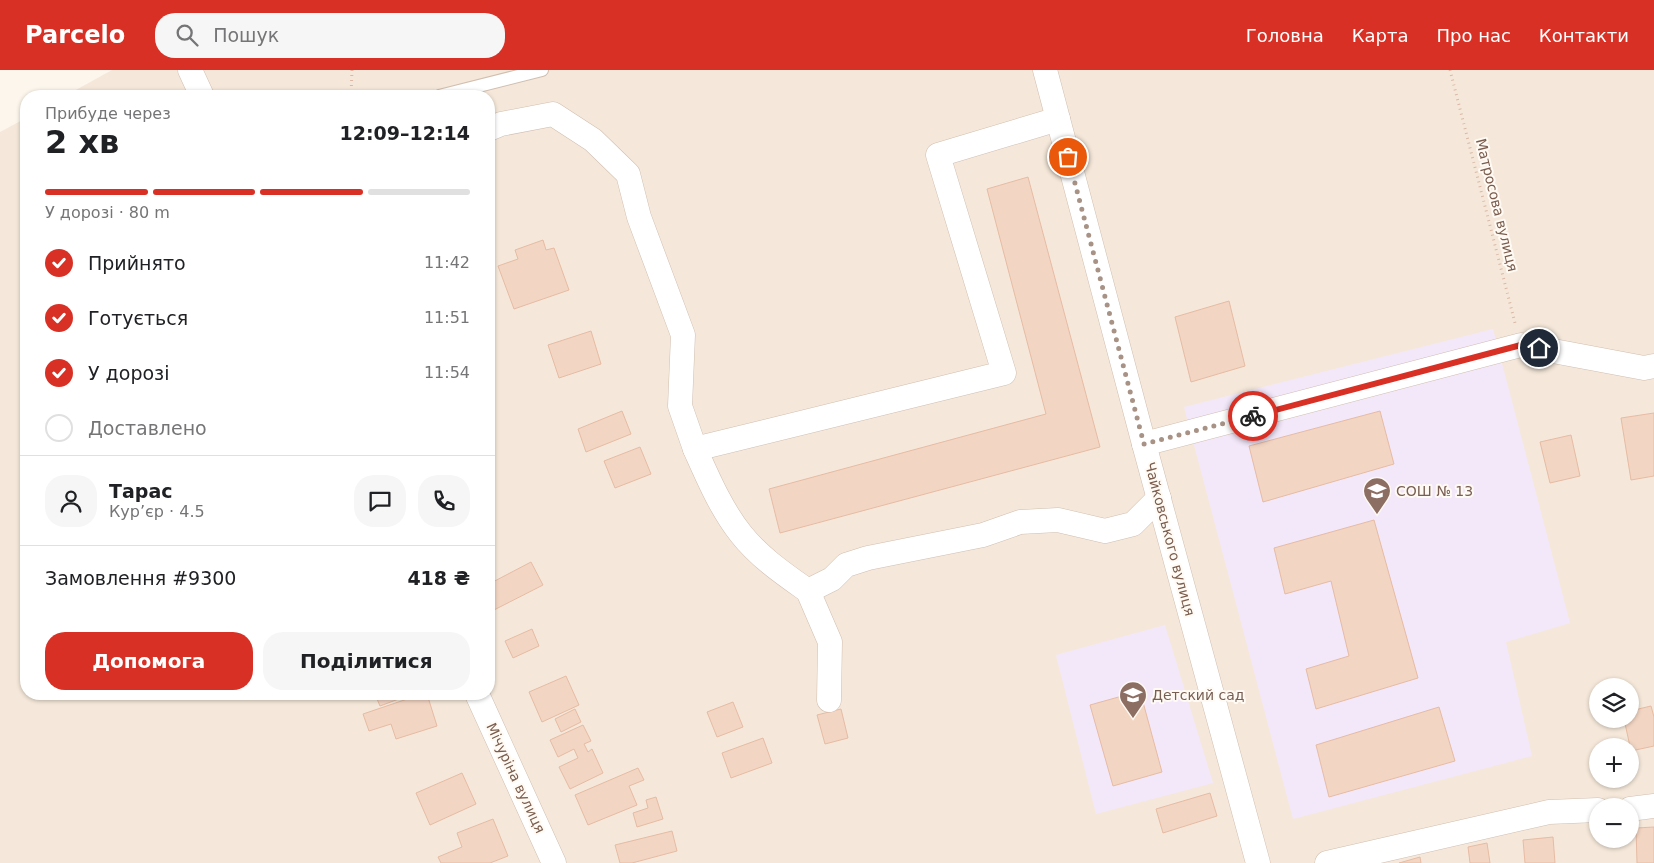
<!DOCTYPE html>
<html lang="uk">
<head>
<meta charset="utf-8">
<style>
	:root { --surface:#fff; --page:#f6f6f6; --text:#202124; --muted:#757577; --line:#e0e0e0; --accent:#d93025 }
	body { margin:0; font-family:"DejaVu Sans",sans-serif; background:var(--page); color:var(--text); height:100vh; display:flex; flex-direction:column; font-size:19px; white-space:nowrap }
	* { box-sizing:border-box; margin:0 }
	p { font-size:16px; color:var(--muted) }
	.icon { flex:none; width:28px; height:28px; fill:none; stroke:currentColor; stroke-width:2; stroke-linecap:round; stroke-linejoin:round }
	.map { position:relative; flex:1; overflow:hidden }
	.sheet { position:absolute; left:20px; top:20px; width:475px; height:610px; display:flex; flex-direction:column; background:var(--surface); border-radius:20px; box-shadow:0 1px 4px #0004 }
	.sheet>* { flex:none }
	.controls { position:absolute; left:1589px; top:608px; display:grid; gap:10px }
	.controls a { display:grid; place-items:center; width:50px; height:50px; border-radius:50%; background:var(--surface); box-shadow:0 1px 4px #0004; font-size:25px }
	.pin { position:absolute; display:grid; place-items:center; width:42px; height:42px; color:#fff; margin:-21px; border:2px solid #fff; border-radius:50%; box-shadow:0 1px 5px #0007 }
	.courier { position:absolute; display:grid; place-items:center; width:50px; height:50px; margin:-25px; border:4px solid #d93025; border-radius:50%; background:#fff; color:#222; box-shadow:0 1px 6px #0007 }
	.head em { font-style:normal; font-weight:600 }
	.head div { display:flex; flex-direction:column-reverse }
	.head { display:flex; align-items:center; justify-content:space-between; height:85px; padding:0 25px }
	h1 { font-size:32px; font-weight:600; line-height:38px }
	.bar { display:grid; grid-template-columns:repeat(4,1fr); gap:8px 5px; align-content:center; height:60px; padding:0 25px }
	.bar i { height:6px; border-radius:4px; background:var(--line) }
	.bar .on { background:var(--accent) }
	.bar p { grid-column:span 4 }
	.line { display:flex; align-items:center; gap:12px; padding:0 25px; border-top:1px solid var(--line) }
	.line div { flex:1 }
	.round { display:grid; place-items:center; flex:none; width:52px; height:52px; border-radius:20px; background:var(--page) }
	ol { padding:0 25px; list-style:none }
	li { display:flex; align-items:center; gap:15px; height:55px }
	li p { margin-inline-start:auto }
	li .icon { padding:5px; border-radius:50%; background:var(--accent); color:#fff; stroke-width:4 }
	li:last-child { color:var(--muted) }
	li i { width:28px; height:28px; border:2px solid var(--line); border-radius:50% }
	.button { display:flex; gap:10px; margin-top:auto; padding:10px 25px }
	.button a { flex:1; height:58px; border-radius:20px; background:var(--accent); color:#fff; font-size:20px; font-weight:600; line-height:58px; text-align:center }
	.button a+a { background:var(--page); color:var(--text) }
	header { display:flex; align-items:center; gap:30px; box-sizing:border-box; height:70px; padding:0 25px; background:var(--accent); color:#fff }
	header strong { font-size:24px }
	nav { display:flex; gap:28px; margin-inline-start:auto; font-size:18px }
	.search { width:350px; height:45px; background:var(--page); display:flex; align-items:center; gap:12px; box-sizing:border-box; padding:0 18px; border-radius:20px; color:var(--muted); font-size:19px }
	.map>svg:first-child { display:block }
</style>
</head>
<body>
<header>
<strong>Parcelo</strong>
<div class="search"><svg class="icon" aria-label="search" viewBox="0 0 24 24"><circle cx="10" cy="10" r="6"/><path d="M15 15l6 6"/></svg>Пошук</div>
<nav><a>Головна</a><a>Карта</a><a>Про нас</a><a>Контакти</a></nav>
</header>
<div class="map">
<svg width="1654" height="793" viewBox="0 0 1654 793">
	<rect width="100%" height="100%" fill="#fdf6ec"/>
	<path fill="#f5e8da" fill-rule="evenodd" d="M112,0H1654V793H0V62L26,48V624H489V26H65ZM1598,616H1630V649H1598ZM1598,676H1630V709H1598ZM1598,736H1630V769H1598Z"/>
	<g fill="#f3e8fa">
		<polygon points="1493,259 1570,553 1506,572 1532,686 1293,749 1184,337"/>
		<polygon points="1165,555 1213,713 1096,744 1056,585"/>
	</g>
	<g fill="#f3d5c3" stroke="#e6bba3">
		<polygon points="1028,107 1100,377 780,463 769,419 1046,344 987,119"/>
		<polygon points="543,170 546,180 554,178 569,220 514,239 498,196 518,189 515,180"/>
		<polygon points="1229,231 1245,296 1191,312 1175,247"/>
		<polygon points="591,261 601,294 559,308 548,275"/>
		<polygon points="622,341 631,364 586,382 578,359"/>
		<polygon points="1380,341 1394,394 1263,432 1249,376"/>
		<polygon points="1654,343 1654,406 1631,410 1621,348"/>
		<polygon points="1571,365 1580,406 1550,413 1540,372"/>
		<polygon points="640,377 651,404 615,418 604,391"/>
		<polygon points="1374,450 1418,608 1316,639 1306,599 1349,586 1331,511 1285,524 1274,478"/>
		<polygon points="531,492 543,515 492,541 489,535 489,514"/>
		<polygon points="532,559 539,576 513,588 505,571"/>
		<polygon points="566,606 579,635 542,652 529,622"/>
		<polygon points="1140,621 1162,702 1113,716 1090,635"/>
		<polygon points="375,624 412,624 380,636"/>
		<polygon points="422,624 427,624 437,656 396,669 391,654 369,661 363,644"/>
		<polygon points="733,632 743,657 717,667 707,642"/>
		<polygon points="1651,636 1654,647 1654,676 1631,681 1624,649 1630,649 1630,641"/>
		<polygon points="1439,637 1455,691 1329,727 1316,675"/>
		<polygon points="575,639 581,652 561,662 555,649"/>
		<polygon points="841,639 848,668 825,674 817,645"/>
		<polygon points="583,655 591,671 584,674 588,682 592,679 603,703 570,719 559,697 578,688 574,679 558,687 550,670"/>
		<polygon points="763,668 772,693 731,708 722,683"/>
		<polygon points="638,698 644,710 629,716 637,735 588,755 575,725"/>
		<polygon points="462,703 476,734 430,755 416,723"/>
		<polygon points="1210,723 1217,746 1163,763 1156,739"/>
		<polygon points="656,727 663,749 637,757 633,743 648,738 646,730"/>
		<polygon points="493,749 508,786 490,793 441,793 438,787 462,777 457,763"/>
		<polygon points="1654,757 1654,793 1637,793 1636,758"/>
		<polygon points="672,761 677,781 632,793 620,793 615,775"/>
		<polygon points="1553,767 1555,793 1525,793 1523,770"/>
		<polygon points="1487,773 1490,793 1470,793 1468,777"/>
		<polygon points="1420,787 1421,793 1399,793"/>
	</g>
	<g fill="none" stroke-linecap="round" stroke-linejoin="round">
		<g stroke="#d1beb0" stroke-width="14">
			<polyline id="service" points="439,26 542,0"/>
		</g>
		<g stroke="#d1beb0" stroke-width="25">
			<g id="minor">
				<polyline points="190,0 202,26"/>
				<polyline points="1045,0 1144,374 1258,793"/>
				<polyline points="489,59 501,54 553,44 593,70 628,104 639,147 683,265 680,336 695,379 1004,303 938,85 1058,49"/>
				<polyline points="1144,374 1521,275 1644,298 1654,296"/>
				<path d="M695,379C708,408 721,439 741,464C759,487 784,504 808,521L832,509L846,495L868,488L983,465L1020,452L1058,450L1105,461L1133,454L1159,428"/>
				<polyline points="808,521 830,572 829,630"/>
				<polyline points="477,624 554,793"/>
				<polyline points="1630,739 1654,736"/>
				<polyline points="1327,793 1549,742 1598,740"/>
			</g>
		</g>
		<g stroke="#d9b8a5" stroke-width="3" stroke-dasharray="1 4" stroke-linecap="butt">
			<polyline points="1450,0 1515,253"/>
			<polyline points="351,26 352,0"/>
		</g>
		<use href="#service" stroke="#fff" stroke-width="12"/>
		<use href="#minor" stroke="#fff" stroke-width="24"/>
	</g>
	<g fill="none" stroke-linecap="round" stroke-linejoin="round">
		<polyline stroke="#a89285" stroke-width="5" stroke-dasharray="0 9" points="1068,87 1144,374 1253,346"/>
		<polyline stroke="#d93025" stroke-width="6" points="1253,346 1521,275 1539,278"/>
	</g>
	<defs>
		<g id="school-pin" transform="scale(1.4375)"><path d="M0 17L-7.5 6A9.5 9.5 0 1 1 7.5 6Z" fill="#8d6e63" stroke="#fffaf3"/><path d="M0-5L7-2L0 1L-7-2ZM-4 1L0 2.5L4 1V4Q0 6-4 4Z" fill="#fff"/></g>
	</defs>
	<g fill-rule="evenodd">
		<use href="#school-pin" x="1377" y="421"/>
		<use href="#school-pin" x="1133" y="625"/>
	</g>
	<g text-anchor="middle" dominant-baseline="central" stroke-width="4" stroke-linejoin="round" paint-order="stroke">
		<g font-size="14" fill="#7a5c4d" stroke="#fffaf3">
			<text transform="translate(1497 135) rotate(76)">Матросова вулиця</text>
			<text transform="translate(1170 469) rotate(75)">Чайковського вулиця</text>
			<text transform="translate(516 708) rotate(65)">Мічуріна вулиця</text>
		</g>
		<g font-size="14" fill="#785e54" stroke="#fffaf3" text-anchor="start">
			<text x="1396" y="421">СОШ № 13</text>
			<text x="1152" y="625">Детский сад</text>
		</g>
	</g>
</svg>
<div class="controls">
<a><svg class="icon" aria-label="layers" viewBox="0 0 24 24"><path d="M12 4l9 5-9 5-9-5zM3 14l9 5 9-5"/></svg></a>
<a>+</a>
<a>−</a>
</div>
<div class="pin" style="left:1068px;top:87px;background:#ea580c"><svg class="icon" aria-label="bag" viewBox="0 0 24 24"><path d="M5 8h14l-1 12H6zM9 8a3 3 0 0 1 6 0"/></svg></div>
<div class="pin" style="left:1539px;top:278px;background:#1f2937"><svg class="icon" aria-label="home" viewBox="0 0 24 24"><path d="M3 11l9-7 9 7M6 9v11h12V9"/></svg></div>
<div class="courier" style="left:1253px;top:346px"><svg class="icon" aria-label="bike" viewBox="0 0 24 24"><circle cx="6" cy="16" r="4"/><circle cx="18" cy="16" r="4"/><path d="M6 16l4-8h5l3 8M10 8l3 8H6M13 5h3"/></svg></div>
<section class="sheet">
<div class="head"><div><h1>2 хв</h1><p>Прибуде через</p></div><em>12:09–12:14</em></div>
<div class="bar"><i class="on"></i><i class="on"></i><i class="on"></i><i></i><p>У дорозі · 80 m</p></div>
<ol>
<li><svg class="icon" aria-label="check" viewBox="0 0 24 24"><path d="M5 12l5 5 9-10"/></svg>Прийнято<p>11:42</p></li>
<li><svg class="icon" aria-label="check" viewBox="0 0 24 24"><path d="M5 12l5 5 9-10"/></svg>Готується<p>11:51</p></li>
<li><svg class="icon" aria-label="check" viewBox="0 0 24 24"><path d="M5 12l5 5 9-10"/></svg>У дорозі<p>11:54</p></li>
<li><i></i>Доставлено</li>
</ol>
<div class="line" style="height:90px"><a class="round"><svg class="icon" aria-label="person" viewBox="0 0 24 24"><circle cx="12" cy="8" r="4"/><path d="M4 21q1-7 8-7t8 7"/></svg></a><div><b>Тарас</b><p>Кур’єр · 4.5</p></div><a class="round"><svg class="icon" aria-label="chat" viewBox="0 0 24 24"><path d="M4 5h16v11H9l-5 4z"/></svg></a><a class="round"><svg class="icon" aria-label="phone" viewBox="0 0 24 24"><path d="M5 4h4l2 5-3 2q2 4 5 5l2-3 5 2v4C11 20 4 13 5 4z"/></svg></a></div>
<div class="line" style="height:65px"><div>Замовлення #9300</div><b>418 ₴</b></div>
<div class="button"><a>Допомога</a><a>Поділитися</a></div>
</section>
</div>
</body>
</html>
